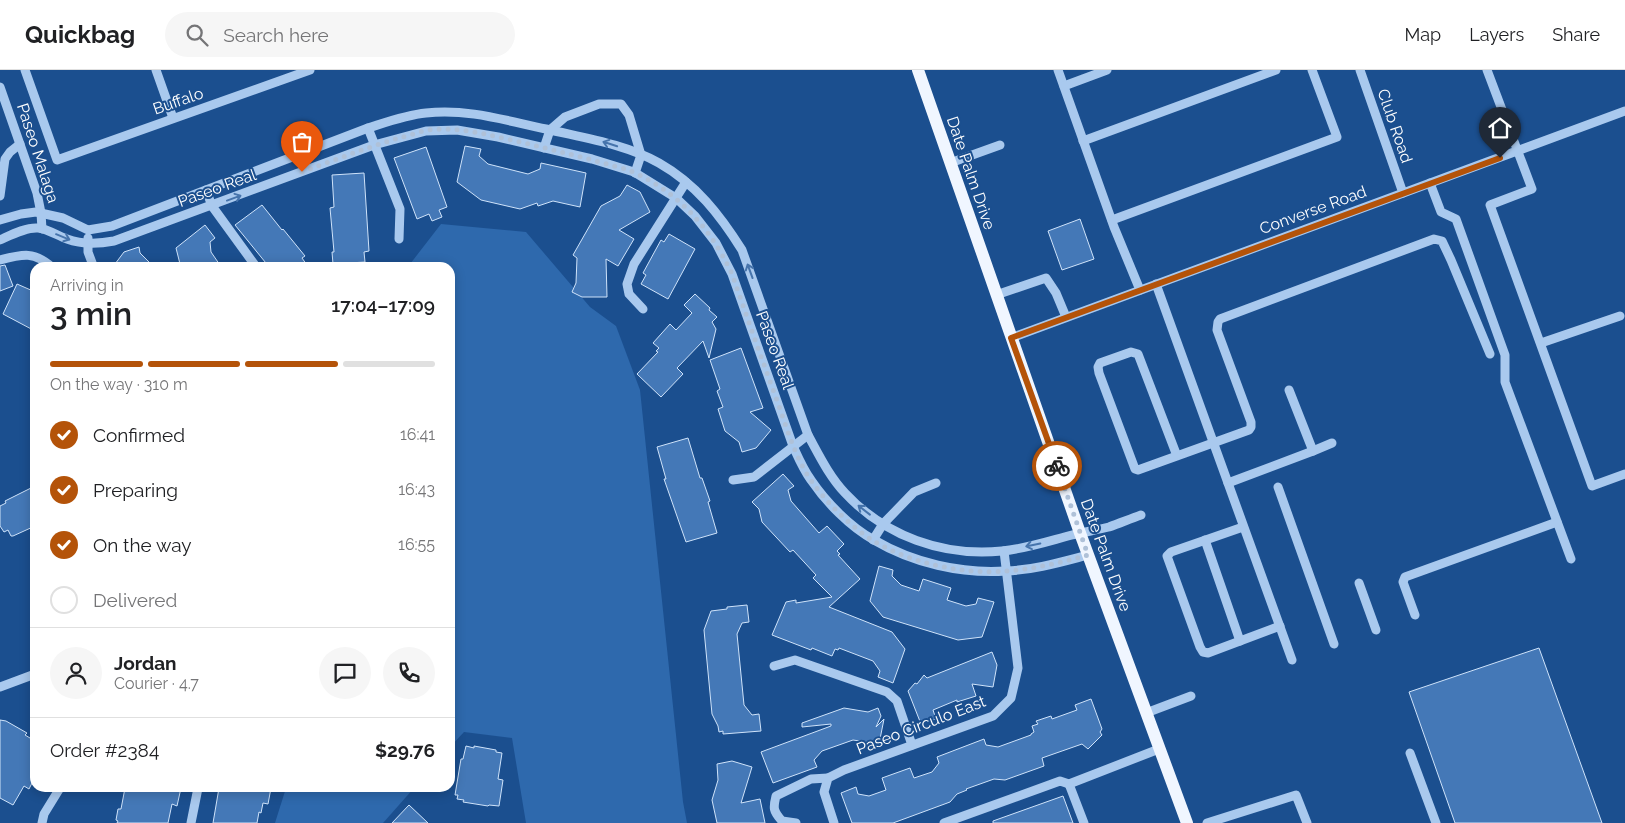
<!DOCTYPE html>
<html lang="en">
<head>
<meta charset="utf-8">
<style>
	:root { --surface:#fff; --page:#f6f6f6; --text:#202124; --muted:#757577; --line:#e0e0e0; --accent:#b45309 }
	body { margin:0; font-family:Raleway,sans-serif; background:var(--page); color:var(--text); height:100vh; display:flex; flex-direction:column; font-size:19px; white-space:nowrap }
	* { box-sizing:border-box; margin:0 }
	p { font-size:16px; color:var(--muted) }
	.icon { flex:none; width:28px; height:28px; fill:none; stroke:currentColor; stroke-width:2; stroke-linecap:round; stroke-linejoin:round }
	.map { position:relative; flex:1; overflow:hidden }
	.details { position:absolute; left:30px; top:192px; width:425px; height:530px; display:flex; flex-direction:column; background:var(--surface); border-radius:15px; box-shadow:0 2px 12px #0003 }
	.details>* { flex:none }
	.pin { position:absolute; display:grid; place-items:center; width:42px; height:42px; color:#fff; margin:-51px -21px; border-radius:50% 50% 50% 0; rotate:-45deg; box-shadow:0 0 5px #0007 }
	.pin .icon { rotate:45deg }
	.courier { position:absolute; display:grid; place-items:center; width:50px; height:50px; margin:-25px; border:4px solid #b45309; border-radius:50%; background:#fff; color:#222; box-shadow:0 1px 6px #0007 }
	.summary em { font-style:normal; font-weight:600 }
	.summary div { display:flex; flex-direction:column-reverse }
	.summary { display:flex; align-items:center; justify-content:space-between; height:85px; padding:0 20px }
	h1 { font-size:32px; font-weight:600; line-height:38px }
	.bar { display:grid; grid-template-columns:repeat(4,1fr); gap:8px 5px; align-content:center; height:60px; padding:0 20px }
	.bar i { height:6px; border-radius:4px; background:var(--line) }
	.bar .on { background:var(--accent) }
	.bar p { grid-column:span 4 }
	.line { display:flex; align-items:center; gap:12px; padding:0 20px; border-top:1px solid var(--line) }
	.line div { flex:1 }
	.round { display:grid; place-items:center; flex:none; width:52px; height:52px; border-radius:26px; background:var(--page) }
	ol { padding:0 20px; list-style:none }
	li { display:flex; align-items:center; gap:15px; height:55px }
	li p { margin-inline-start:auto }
	li .icon { padding:5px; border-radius:50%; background:var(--accent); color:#fff; stroke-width:4 }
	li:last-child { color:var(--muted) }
	li i { width:28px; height:28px; border:2px solid var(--line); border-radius:50% }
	header { display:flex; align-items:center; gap:30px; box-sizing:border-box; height:70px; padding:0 25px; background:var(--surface); border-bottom:1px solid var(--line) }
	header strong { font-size:24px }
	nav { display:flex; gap:28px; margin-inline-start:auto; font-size:18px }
	.search { width:350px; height:45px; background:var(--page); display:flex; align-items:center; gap:12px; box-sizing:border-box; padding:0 18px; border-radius:28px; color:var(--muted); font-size:19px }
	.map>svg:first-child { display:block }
</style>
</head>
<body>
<header>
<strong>Quickbag</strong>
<div class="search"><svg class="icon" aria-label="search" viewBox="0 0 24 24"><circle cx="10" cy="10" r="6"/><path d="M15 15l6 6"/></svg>Search here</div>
<nav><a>Map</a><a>Layers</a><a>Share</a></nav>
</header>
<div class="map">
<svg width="1625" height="753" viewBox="0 0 1625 753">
	<rect width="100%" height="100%" fill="#1b4f8f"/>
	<g fill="#2e69ad">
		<polygon points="441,154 526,162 590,237 616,256 640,320 683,732 687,753 526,753 512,668 464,662 450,677 450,198 407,198"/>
		<polygon points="286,718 414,718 383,753 275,753"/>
	</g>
	<g fill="#4478b7" stroke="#cfe3fa">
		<polygon points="465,76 481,79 479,86 488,94 528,104 540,99 541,93 586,103 580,137 553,131 538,136 537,133 520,139 481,130 457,112"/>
		<polygon points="426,77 447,137 439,140 442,147 432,151 429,144 417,149 394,88"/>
		<polygon points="364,103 369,181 364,182 365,192 333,194 332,182 334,182 330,138 334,137 332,105"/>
		<polygon points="627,115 640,122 650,142 619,160 634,169 618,196 606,189 607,227 582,227 572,222 576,213 577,188 573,185 601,136 620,126"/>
		<polygon points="262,135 282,160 283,159 305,186 302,188 309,198 270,198 235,155"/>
		<polygon points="1080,149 1094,189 1062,200 1048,161"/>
		<polygon points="205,155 215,168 210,172 211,182 222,198 199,198 198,196 181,198 176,178"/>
		<polygon points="669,164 695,179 668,229 641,214 646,205 643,203 661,170 664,172"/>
		<polygon points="139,177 140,183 155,198 112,198 124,182"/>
		<polygon points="5,195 13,216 0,221 0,196"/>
		<polygon points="17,214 33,221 31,229 35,230 35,261 3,244"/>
		<polygon points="695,224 710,238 709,240 717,247 712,252 716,259 709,288 703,271 677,298 683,304 661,327 637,304 658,282 656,281 659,278 653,273 670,254 676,260 692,243 684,235"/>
		<polygon points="741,278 763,338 750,342 771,360 756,378 742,382 739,372 725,361 718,339 723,337 717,321 720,319 710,290"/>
		<polygon points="688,368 700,408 702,408 710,431 708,432 717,463 686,472 664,409 666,409 657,377"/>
		<polygon points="783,404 794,416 788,420 791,431 819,463 827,456 844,474 837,481 840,484 838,485 860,509 829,537 892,562 905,579 893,613 878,607 880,601 873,591 839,578 838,580 835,579 832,586 812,578 811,580 772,565 786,532 796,530 796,533 832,527 813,508 816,505 793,480 790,482 762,452 759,439 752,432"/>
		<polygon points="35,416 35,456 13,466 11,466 8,460 4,462 0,456 0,436 6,433 5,431"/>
		<polygon points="879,496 893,500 892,506 901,515 919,521 923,509 951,518 947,530 966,536 976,534 978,528 994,532 982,567 958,570 883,547 870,531"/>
		<polygon points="747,535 749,552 742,553 737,564 744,635 752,645 759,644 761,661 723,664 723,661 719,662 718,656 712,644 704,560 711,541 727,539 727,537"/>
		<polygon points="1539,578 1602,753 1455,753 1409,622"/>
		<polygon points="992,582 997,595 993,617 972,614 976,626 957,632 957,630 933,640 936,649 921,654 908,621 915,613 917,614 924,605 927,608"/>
		<polygon points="1091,629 1102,659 1100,662 1102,665 1088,679 1082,674 1042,688 1044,696 1005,710 994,709 966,719 967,720 957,724 950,732 893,753 852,753 841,723 856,717 858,724 869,726 886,720 882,708 910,698 914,708 932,702 939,693 937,687 984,669 986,675 998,677 1031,665 1031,664 1034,662 1032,656 1038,654 1036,651 1051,646 1052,649 1077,640 1075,635"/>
		<polygon points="844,638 868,642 878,638 881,646 876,657 884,649 879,674 853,670 822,681 814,690 817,697 773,713 761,682 831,656 831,654 802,657 802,653"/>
		<polygon points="0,650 6,651 27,663 25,665 35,671 35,707 29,719 24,716 13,735 0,728"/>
		<polygon points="466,676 474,678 474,676 496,680 496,682 502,683 498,709 503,710 499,736 489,735 488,736 463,732 464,730 457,729 458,725 455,725 461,689 463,689"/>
		<polygon points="732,691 752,697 741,733 760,729 765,753 717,753 712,730 718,710 717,694"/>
		<polygon points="125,718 181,718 177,736 172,734 168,753 117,753 118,751 116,750 118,739 121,739"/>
		<polygon points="219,718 271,718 268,734 263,733 261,743 259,742 257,753 213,753"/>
		<polygon points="1063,726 1073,753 993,753 993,751"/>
		<polygon points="409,735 428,753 392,753"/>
	</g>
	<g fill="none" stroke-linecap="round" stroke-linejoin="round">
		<g stroke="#a9c9ee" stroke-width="9">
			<polyline points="25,0 57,90 310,0"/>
			<polyline points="156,0 173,48"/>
			<polyline points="1058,0 1114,157 1140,220"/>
			<polyline points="1360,0 1403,123"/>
			<polyline points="1487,0 1532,119 1490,135 1592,416 1625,404"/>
			<polyline points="1064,16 1107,0"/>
			<polyline points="0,17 37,123 41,143 42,159"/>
			<polyline points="368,58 400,139 399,169"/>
			<polyline points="1083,71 1276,0"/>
			<polyline points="544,78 550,60 565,47 599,34 621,34 629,45 641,85 635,103"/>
			<polyline points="950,93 1000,75"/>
			<polyline points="1430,113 1441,142 1456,149 1505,285 1505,312 1571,489"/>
			<polyline points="206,120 212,136 257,198"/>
			<polyline points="0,126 5,89 10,82 20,74"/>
			<path d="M0,150L21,144L36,142L63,148L88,160L112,156L368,58C387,52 406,45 426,43C467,38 507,51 546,59C584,68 625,74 659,93C696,114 720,145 742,180L808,365C819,385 829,406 845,423C885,466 943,487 1002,481C1025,479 1049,471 1072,465C1084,462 1097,460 1109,457C1120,453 1130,449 1141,445"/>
			<polyline points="1112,150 1337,67 1312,0"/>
			<polyline points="88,168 88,182 94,198"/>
			<path d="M0,170C11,165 26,157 38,158C48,159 58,166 67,169C83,175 98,174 114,171L374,75L426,61L457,60L498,67L592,89L634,102L676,128L695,146L716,173L732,204L793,376C798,387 803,399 811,410C826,432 850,457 874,470C913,493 961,504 1006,501C1034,500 1061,492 1088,485"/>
			<path d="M0,190C23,184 34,181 53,198"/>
			<polyline points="1156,214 1292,590"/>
			<polyline points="996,225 1046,208 1056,223 1066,247"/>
			<polyline points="643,239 629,224 627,214 634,194 686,112"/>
			<polyline points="1011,268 1625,41"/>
			<polyline points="1541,273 1620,246"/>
			<polyline points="1313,381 1332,373"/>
			<polyline points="1177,386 1138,284 1131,282 1100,293 1098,297 1099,303 1135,399 1138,400 1249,360 1251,357 1251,352 1217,260 1218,252 1220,249 1434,169 1442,171 1451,190 1490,284"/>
			<polyline points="733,410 754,407 808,365"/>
			<polyline points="1228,413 1313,381 1289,320"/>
			<polyline points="1278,417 1334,574"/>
			<polyline points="1243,457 1171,482 1167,486 1200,577 1203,582 1208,583 1280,556"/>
			<polyline points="873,470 883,454 914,422 936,413"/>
			<polyline points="1205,470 1240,571"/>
			<polyline points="1359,513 1376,560"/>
			<polyline points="1415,545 1403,512 1405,507 1557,452"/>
			<polyline points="774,596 795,590 887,622 897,631 912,675"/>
			<polyline points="0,617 35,604"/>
			<polyline points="1146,643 1191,626"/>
			<polyline points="1410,683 1436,753"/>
			<polyline points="42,753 44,744 60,718"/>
			<polyline points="191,753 198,718"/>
			<path d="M796,753L782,751C773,741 773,738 776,726L811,709L828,708"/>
			<polyline points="834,753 824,722 828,708 844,700 993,646 1011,628 1018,598 1004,481"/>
			<polyline points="944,753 1060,711 1069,714"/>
			<polyline points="1084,753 1069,714 1159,679"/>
			<polyline points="1207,753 1296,725 1307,753"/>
		</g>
		<polyline stroke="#f0f6ff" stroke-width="12" points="918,0 1080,463 1187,753"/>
	</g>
	<defs><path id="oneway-shaft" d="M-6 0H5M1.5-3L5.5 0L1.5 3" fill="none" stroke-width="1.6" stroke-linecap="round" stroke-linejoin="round" transform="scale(1.25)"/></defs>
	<g stroke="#4674ac">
		<use href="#oneway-shaft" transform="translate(610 74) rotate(-162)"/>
		<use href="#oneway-shaft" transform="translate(234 128) rotate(-20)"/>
		<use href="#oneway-shaft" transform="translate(63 167) rotate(22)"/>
		<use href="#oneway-shaft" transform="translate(750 201) rotate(-110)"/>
		<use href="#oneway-shaft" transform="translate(864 440) rotate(-142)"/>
		<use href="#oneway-shaft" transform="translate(1033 475) rotate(168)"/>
	</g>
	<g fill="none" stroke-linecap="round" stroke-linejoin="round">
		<path stroke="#afc1d8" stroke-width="5" stroke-dasharray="0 9" d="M302,102C334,90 366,78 399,68C408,66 418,62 428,60C462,56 496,67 529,74C556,81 583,87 610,95C618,97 627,99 635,103C680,124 711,159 732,204C747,247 762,290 778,333C787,359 795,386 810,409C826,432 849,455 872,470C909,493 964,505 1007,501C1035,499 1062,492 1088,485L1057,396"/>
		<polyline stroke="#b45309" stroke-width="6" points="1057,396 1011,268 1500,88"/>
	</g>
	<g text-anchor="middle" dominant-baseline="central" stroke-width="4" stroke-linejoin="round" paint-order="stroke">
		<g font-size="16" fill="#fff" stroke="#1b4f8f">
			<text transform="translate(178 31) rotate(-19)">Buffalo</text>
			<text transform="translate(1395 56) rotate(71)">Club Road</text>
			<text transform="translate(38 83) rotate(72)">Paseo Malaga</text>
			<text transform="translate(971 103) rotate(71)">Date Palm Drive</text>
			<text transform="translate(217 118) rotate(-20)">Paseo Real</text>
			<text transform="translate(1313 140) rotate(-20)">Converse Road</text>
			<text transform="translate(775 280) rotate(70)">Paseo Real</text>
			<text transform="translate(1106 485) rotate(70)">Date Palm Drive</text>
			<text transform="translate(921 655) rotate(-21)">Paseo Circulo East</text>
		</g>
	</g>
</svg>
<div class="pin" style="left:302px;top:102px;background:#ea580c"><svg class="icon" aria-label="bag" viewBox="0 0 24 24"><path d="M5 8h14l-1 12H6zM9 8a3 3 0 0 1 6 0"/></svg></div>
<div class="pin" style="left:1500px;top:88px;background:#1f2937"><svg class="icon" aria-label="home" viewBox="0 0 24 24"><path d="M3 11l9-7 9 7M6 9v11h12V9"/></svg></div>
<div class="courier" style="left:1057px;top:396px"><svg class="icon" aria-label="bike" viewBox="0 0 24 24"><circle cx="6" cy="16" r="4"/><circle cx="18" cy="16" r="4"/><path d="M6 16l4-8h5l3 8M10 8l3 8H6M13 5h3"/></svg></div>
<section class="details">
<div class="summary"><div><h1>3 min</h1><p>Arriving in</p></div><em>17:04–17:09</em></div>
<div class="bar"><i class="on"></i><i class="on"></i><i class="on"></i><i></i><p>On the way · 310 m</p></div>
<ol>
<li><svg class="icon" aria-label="check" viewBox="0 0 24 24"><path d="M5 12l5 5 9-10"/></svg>Confirmed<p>16:41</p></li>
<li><svg class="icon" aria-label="check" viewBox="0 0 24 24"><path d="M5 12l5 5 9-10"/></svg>Preparing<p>16:43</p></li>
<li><svg class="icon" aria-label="check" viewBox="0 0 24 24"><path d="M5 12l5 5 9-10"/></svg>On the way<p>16:55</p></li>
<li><i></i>Delivered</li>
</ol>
<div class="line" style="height:90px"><a class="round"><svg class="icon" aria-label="person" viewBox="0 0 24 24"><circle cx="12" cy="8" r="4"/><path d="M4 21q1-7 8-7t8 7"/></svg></a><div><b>Jordan</b><p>Courier · 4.7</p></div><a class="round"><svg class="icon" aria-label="chat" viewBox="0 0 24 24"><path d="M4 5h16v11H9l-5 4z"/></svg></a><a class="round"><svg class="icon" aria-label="phone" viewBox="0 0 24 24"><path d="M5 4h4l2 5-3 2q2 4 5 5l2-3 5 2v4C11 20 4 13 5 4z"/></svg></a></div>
<div class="line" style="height:65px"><div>Order #2384</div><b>$29.76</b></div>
</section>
</div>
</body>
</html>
